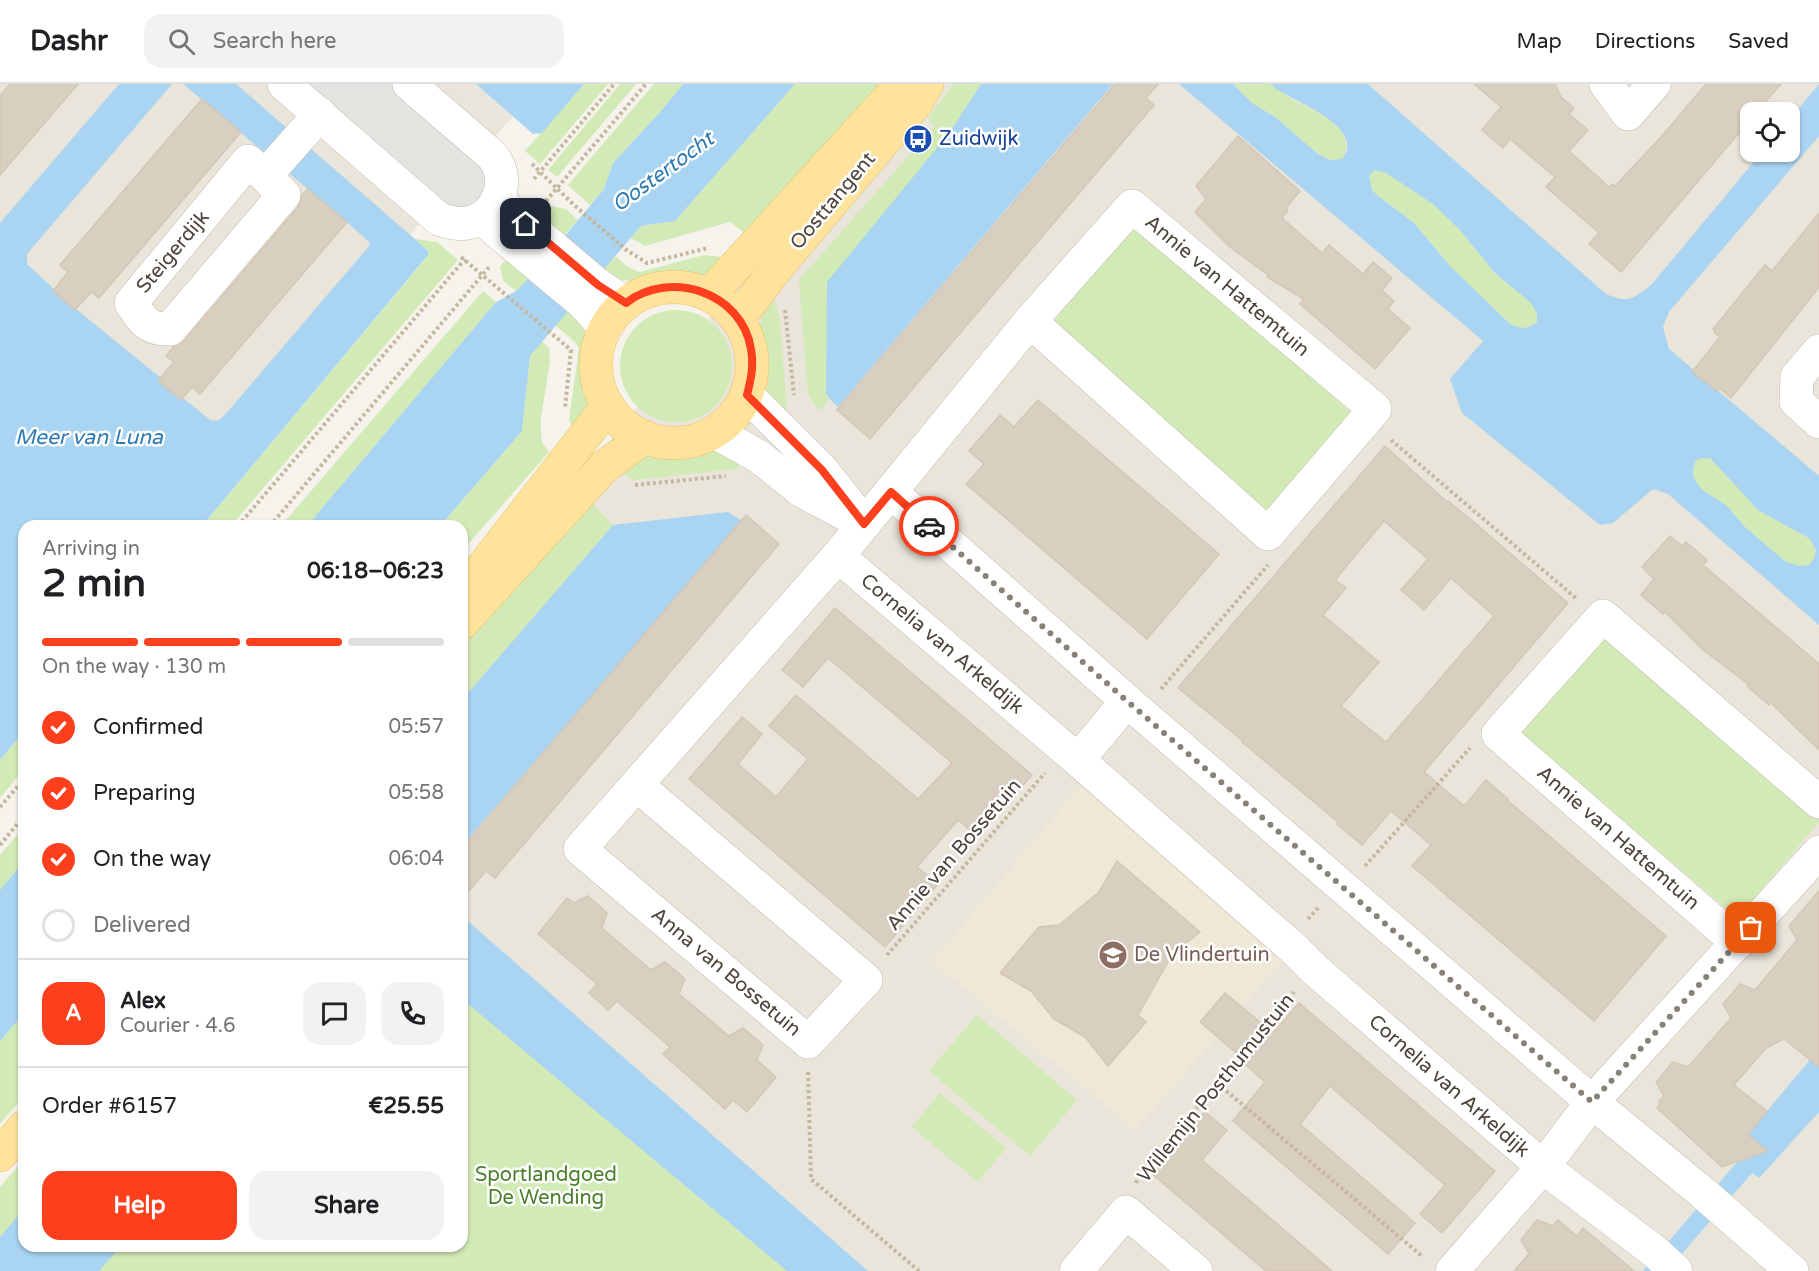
<!DOCTYPE html>
<html lang="en">
<head>
<meta charset="utf-8">
<style>
	:root { --surface:#fff; --page:#f2f2f2; --text:#202124; --muted:#757577; --line:#e0e0e0; --accent:#fc3f1d }
	body { margin:0; font-family:"Varela Round",sans-serif; background:var(--page); color:var(--text); height:100vh; display:flex; flex-direction:column; font-size:22px; white-space:nowrap }
	* { box-sizing:border-box; margin:0 }
	p { font-size:20px; color:var(--muted) }
	.icon { flex:none; width:33px; height:33px; fill:none; stroke:currentColor; stroke-width:2; stroke-linecap:round; stroke-linejoin:round }
	.map { position:relative; flex:1; overflow:hidden }
	.sheet { position:absolute; left:18px; top:436px; width:450px; height:732px; display:flex; flex-direction:column; background:var(--surface); border-radius:18px; box-shadow:0 2px 4px #0004 }
	.sheet>* { flex:none }
	.fabs { position:absolute; left:1740px; top:18px; display:grid; gap:12px }
	.fabs a { display:grid; place-items:center; width:60px; height:60px; border-radius:12px; background:var(--surface); box-shadow:0 2px 4px #0004; font-size:30px }
	.pin { position:absolute; display:grid; place-items:center; width:51px; height:51px; color:#fff; margin:-26px; border-radius:12px; box-shadow:0 3px 9px #0006 }
	.courier { position:absolute; display:grid; place-items:center; width:60px; height:60px; margin:-30px; border:4px solid #fc3f1d; border-radius:50%; background:#fff; color:#222; box-shadow:0 2px 8px #0007 }
	.overview em { font-style:normal; font-weight:700 }
	.overview div { display:flex; flex-direction:column-reverse }
	.overview { display:flex; align-items:center; justify-content:space-between; height:102px; padding:0 24px }
	h1 { font-size:39px; font-weight:700; line-height:45px }
	.bar { display:grid; grid-template-columns:repeat(4,1fr); gap:9px 6px; align-content:center; height:72px; padding:0 24px }
	.bar i { height:8px; border-radius:4px; background:var(--line) }
	.bar .current { background:var(--accent) }
	.bar p { grid-column:span 4 }
	.line { display:flex; align-items:center; gap:15px; padding:0 24px; border-top:2px solid var(--line) }
	.line div { flex:1 }
	.round { display:grid; place-items:center; flex:none; width:63px; height:63px; border-radius:18px; background:var(--page) }
	ol { padding:0 24px; list-style:none }
	li { display:flex; align-items:center; gap:18px; height:66px }
	li p { margin-inline-start:auto }
	li .icon { padding:6px; border-radius:50%; background:var(--accent); color:#fff; stroke-width:4 }
	li:last-child { color:var(--muted) }
	li i { width:33px; height:33px; border:3px solid var(--line); border-radius:50% }
	.action { display:flex; gap:12px; margin-top:auto; padding:12px 24px }
	.action a { flex:1; height:69px; border-radius:18px; background:var(--accent); color:#fff; font-size:24px; font-weight:700; line-height:69px; text-align:center }
	.action a+a { background:var(--page); color:var(--text) }
	header { display:flex; align-items:center; gap:36px; box-sizing:border-box; height:84px; padding:0 30px; background:var(--surface); border-bottom:2px solid var(--line) }
	header strong { font-size:28px }
	nav { display:flex; gap:33px; margin-inline-start:auto; font-size:21px }
	.search { width:420px; height:54px; background:var(--page); display:flex; align-items:center; gap:15px; box-sizing:border-box; padding:0 21px; border-radius:18px; color:var(--muted); font-size:22px }
	.map>svg:first-child { display:block }
</style>
</head>
<body>
<header>
<strong>Dashr</strong>
<div class="search"><svg class="icon" aria-label="search" viewBox="0 0 24 24"><circle cx="10" cy="10" r="6"/><path d="M15 15l6 6"/></svg>Search here</div>
<nav><a>Map</a><a>Directions</a><a>Saved</a></nav>
</header>
<div class="map">
<svg width="1819" height="1187" viewBox="0 0 1819 1187">
	<rect width="100%" height="100%" fill="#f6f3ec"/>
	<g fill="#eae5da" fill-rule="evenodd">
		<polygon points="0,0 541,0 169,427 24,442 0,512"/>
		<path d="M898,0H1819V1187H0V1112L24,1082V1162H462V540ZM1750,28H1790V68H1750Z"/>
	</g>
	<polygon fill="#efe8d6" points="1092,688 1293,864 1136,1046 932,877"/>
	<g fill="#d2eab5">
		<polygon points="584,0 608,0 540,80 525,67"/>
		<polygon points="620,0 636,0 557,93 548,86"/>
		<polygon points="654,0 683,0 662,26 613,79 604,105 590,121 568,101"/>
		<polygon points="795,0 885,0 747,151 730,138 645,162 637,157 630,155 641,142 675,137"/>
		<polygon points="953,0 981,0 950,48 827,313 829,315 819,327 809,312 807,301 799,196 935,42 928,34"/>
		<path d="M1233,0C1242,0 1263,0 1270,0C1278,4 1286,12 1293,16C1316,29 1359,42 1342,75L1330,76L1318,70L1275,33L1252,19Z"/>
		<path d="M1375,86L1386,89L1433,120L1460,146L1495,189L1531,219L1537,230V238C1527,246 1521,246 1510,240L1450,182L1414,139L1378,112L1372,106L1369,91Z"/>
		<polygon points="551,122 566,125 578,136 561,155 541,135"/>
		<polygon points="1134,142 1354,331 1269,429 1050,241"/>
		<polygon points="415,155 437,158 458,176 231,442 202,442 427,173 428,167"/>
		<polygon points="510,170 533,190 516,207 503,197 500,183"/>
		<polygon points="704,171 722,173 712,190 683,192 665,191 631,197 613,195 602,187 616,172 626,182 640,188"/>
		<polygon points="483,207 496,218 307,442 281,442"/>
		<polygon points="775,217 780,237 787,326 778,333 763,315 764,281 760,251 762,225"/>
		<polygon points="569,225 584,242 586,258 584,269 585,287 589,304 588,319 578,346 572,344 569,335 579,264 574,257 555,241"/>
		<circle cx="676" cy="282" r="56"/>
		<polygon points="542,257 549,264 550,277 541,334 541,350 542,358 549,368 462,467 462,442 440,442 522,347 530,272"/>
		<polygon points="698,366 718,366 743,377 736,385 633,396 620,387 640,374 650,371"/>
		<polygon points="1703,373 1711,375 1759,427 1809,454 1816,467 1815,475 1809,481 1799,482 1785,477 1762,458 1744,442 1727,422 1701,405 1694,394 1693,385 1696,376"/>
		<polygon points="588,415 613,441 462,616 462,562"/>
		<polygon points="1602,544 1819,730 1819,738 1737,834 1516,644"/>
		<polygon points="24,647 24,685 0,714 0,676"/>
		<polygon points="24,743 24,777 0,806 0,771"/>
		<polygon points="462,915 787,1187 99,1187 120,1163 462,1162"/>
		<polygon points="24,929 24,1012 0,1040 0,957"/>
		<polygon points="977,931 1077,1016 1030,1072 929,987"/>
		<polygon points="940,1009 1006,1064 978,1098 912,1043"/>
		<polygon points="24,1075 24,1125 0,1153 0,1103"/>
	</g>
	<polygon fill="#e5e3e0" points="284,0 392,0 492,89 469,138"/>
	<g fill="#a9d4f2" fill-rule="evenodd">
		<path d="M119,0H172L27,170V180L54,205L53,207L75,226L76,225L161,294L159,297L181,316L183,314L210,336C215,338 220,336 223,333L370,161L369,158L347,138L183,0H236L415,155L428,167V171L202,442H24V647L0,676V139Z"/>
		<polygon points="476,0 584,0 542,49 533,50"/>
		<polygon points="683,0 795,0 675,137 641,142 530,272 522,347 440,442 307,442 496,218 516,207 533,190 604,105 613,79 662,26"/>
		<polygon points="981,0 1113,0 838,323 828,313 826,309 827,198 950,48"/>
		<path d="M1179,0H1233L1252,19L1275,33L1318,70L1330,76L1342,75C1344,72 1346,69 1347,66C1353,36 1288,16 1270,0H1368L1606,210C1628,220 1635,214 1652,200L1762,68H1790V35L1819,0V52L1669,228L1663,243L1669,265L1819,392V541L1668,410L1653,405L1613,439L1600,441L1462,329L1450,295L1483,257ZM1375,86L1386,89L1433,120L1460,146L1495,189L1531,219L1537,230V238C1527,246 1521,245 1510,240L1450,182L1414,139L1378,112L1372,106L1369,91ZM1703,374L1711,375L1759,427L1809,454L1816,466L1814,475L1809,481L1799,482L1785,477L1762,458L1744,442L1727,422L1701,405L1694,394L1693,385L1696,376Z"/>
		<polygon points="728,428 742,437 462,762 462,616 613,441"/>
		<polygon points="24,777 24,929 0,957 0,806"/>
		<polygon points="462,832 868,1187 787,1187 462,915"/>
		<polygon points="1819,965 1819,1028 1759,1094 1752,1089 1667,1187 1643,1187 1738,1077 1731,1070"/>
		<polygon points="24,1125 24,1162 120,1163 99,1187 0,1187 0,1153"/>
	</g>
	<g fill="#d8cfc1" stroke="#d3c7b4" stroke-width="1.5" fill-rule="evenodd">
		<polygon points="10,0 78,0 0,91 0,12"/>
		<polygon points="1115,0 1158,0 1146,14 1154,21 870,355 837,326"/>
		<polygon points="1474,0 1555,0 1561,13 1574,24 1569,30 1588,46 1569,67 1609,103 1612,100 1615,102 1662,52 1706,0 1781,0 1757,28 1750,28 1750,36 1621,188 1589,160 1599,149 1546,103 1555,93 1510,55 1503,64 1482,46 1501,23"/>
		<polygon points="202,15 241,48 99,214 91,208 75,226 53,207 68,188 60,181"/>
		<polygon points="1238,52 1300,107 1286,124 1288,126 1282,134 1322,169 1329,161 1363,190 1373,178 1392,194 1382,206 1394,217 1388,225 1410,244 1375,285 1300,220 1304,215 1267,193 1268,191 1230,163 1195,128 1206,115 1196,102"/>
		<polygon points="308,105 347,138 200,310 192,303 181,316 158,297 174,278 166,272 173,263 178,262 184,257 298,123 302,111"/>
		<polygon points="1819,129 1819,203 1731,314 1719,304 1717,307 1692,288 1720,253 1714,248 1715,246 1713,245 1765,181 1772,187"/>
		<polygon points="1038,316 1219,470 1147,555 966,400 984,380 969,367 1000,331 1014,343"/>
		<path d="M1385,362L1447,418L1448,417L1476,440L1568,519L1424,688L1464,722L1486,696L1508,715L1507,716L1666,852L1594,937L1412,782L1431,761L1391,727L1362,761L1337,740L1338,738L1242,658L1243,657L1178,604ZM1384,437L1428,475L1401,506L1424,526L1451,494L1494,532L1386,658L1341,622L1379,578L1323,531L1346,504L1335,496Z"/>
		<polygon points="746,431 779,460 495,794 486,787 462,815 462,764"/>
		<polygon points="1670,452 1682,462 1686,458 1707,476 1703,481 1819,580 1819,666 1771,619 1769,621 1747,602 1748,600 1702,565 1665,528 1663,530 1641,511 1654,495 1642,483"/>
		<polygon points="835,524 1032,691 978,753 958,736 917,783 938,800 885,863 689,695 742,633 762,650 738,680 776,713 808,675 769,642 796,611 918,715 952,679 828,574 803,603 782,586"/>
		<polygon points="1117,777 1200,848 1172,871 1138,931 1146,938 1108,982 1085,953 1054,935 1031,907 1000,889 1039,843 1059,841 1099,808"/>
		<polygon points="1819,807 1819,983 1784,955 1766,964 1734,1001 1767,1027 1748,1051 1768,1067 1722,1083 1657,1024 1661,1019 1659,1018 1664,1012 1656,998 1673,978 1688,983 1731,934 1723,920 1740,900 1755,906 1797,856 1789,842"/>
		<polygon points="588,812 607,829 602,844 651,886 665,878 676,887 685,895 679,910 729,952 743,944 763,961 757,976 776,993 747,1028 733,1016 725,1025 663,970 670,963 617,917 608,926 589,909 597,900 538,850 567,814 574,819"/>
		<polygon points="1225,909 1273,949 1299,919 1495,1087 1442,1149 1420,1130 1445,1101 1330,1002 1300,1040 1415,1139 1388,1170 1233,1037 1265,998 1246,981 1248,979 1200,938"/>
		<polygon points="1205,1028 1227,1046 1202,1076 1332,1187 1266,1187 1152,1090"/>
		<polygon points="1537,1136 1553,1142 1558,1136 1577,1152 1583,1144 1634,1187 1514,1187 1529,1170 1521,1156"/>
	</g>
	<g fill="none" stroke-linecap="round" stroke-linejoin="round">
		<g stroke="#c2bbae" stroke-width="34">
			<g id="minor">
				<path d="M284,0L439,135C448,138 457,141 467,139C494,135 511,102 496,77C494,73 490,70 487,67L409,0"/>
				<polyline points="1606,0 1628,30 1654,0"/>
				<path d="M265,92L284,111L170,245C148,246 142,236 131,219L248,77L265,92L320,30"/>
				<polyline points="498,114 508,125 598,201 626,220"/>
				<polyline points="481,134 582,218 606,244"/>
				<polyline points="1819,267 1797,293 1796,317 1819,338"/>
				<polyline points="747,311 822,386 856,429"/>
				<polyline points="715,348 758,372 802,407 864,440"/>
				<polyline points="891,408 1127,617 1592,1018 1703,1109 1792,1187"/>
				<polyline points="838,472 1078,676 1293,864 1314,885 1543,1083 1654,1167 1676,1187"/>
				<polyline points="1078,676 1127,617"/>
				<polyline points="637,701 866,896 808,958 580,765 838,472 1030,237 1268,450 1375,325 1132,122 1030,237"/>
				<polyline points="1738,859 1498,650 1603,532 1819,718"/>
				<polyline points="1076,1187 1126,1128 1196,1187"/>
				<polyline points="1452,1187 1543,1083 1592,1018 1819,768"/>
			</g>
		</g>
		<g stroke="#e6c16a" stroke-width="34">
			<g id="major">
				<circle cx="674" cy="281" r="78"/>
				<polyline points="709,211 902,0"/>
				<polyline points="738,235 778,182 916,19 927,0"/>
				<polyline points="462,513 485,480 608,322"/>
				<polyline points="462,539 605,382 645,353"/>
				<polyline points="0,1071 24,1043"/>
			</g>
		</g>
		<g stroke="#c4b79f" stroke-width="4" stroke-dasharray="3 3" stroke-linecap="butt">
			<polyline points="532,80 573,120 625,165 647,179 708,164"/>
			<polyline points="534,95 614,0"/>
			<polyline points="546,117 646,0"/>
			<polyline points="461,173 571,266 565,324"/>
			<polyline points="785,226 794,311"/>
			<polyline points="1391,356 1577,515"/>
			<polyline points="635,401 726,392"/>
			<polyline points="238,442 465,175"/>
			<polyline points="270,442 490,182"/>
			<polyline points="1161,605 1268,481"/>
			<polyline points="0,723 24,695"/>
			<polyline points="0,761 24,732"/>
			<polyline points="1365,782 1470,664"/>
			<polyline points="1308,835 1319,823"/>
			<polyline points="887,871 1045,689"/>
			<polyline points="808,988 811,1095 919,1187"/>
			<polyline points="1217,999 1423,1173"/>
			<polyline points="1136,1099 1138,1094 1294,908"/>
		</g>
		<use href="#minor" stroke="#fff" stroke-width="33"/>
		<use href="#major" stroke="#ffe39c" stroke-width="33"/>
	</g>
	<g fill="none" stroke-linecap="round" stroke-linejoin="round">
		<polyline stroke="#878178" stroke-width="6" stroke-dasharray="0 10.8" points="929,442 1127,617 1592,1018 1751,844"/>
		<path stroke="#fc3f1d" stroke-width="8" d="M526,140L598,201L626,219C670,185 742,208 751,265C754,282 751,295 747,311L822,386L864,440L891,408L929,442"/>
	</g>
	<defs>
		<g id="bus-disc" transform="scale(1.5)"><circle r="9.5" fill="#1a4fb4" stroke="#fff"/><path d="M-5-6H5V4H4V6H2V4H-2V6H-4V4H-5ZM-3.5-4V0h7V-4ZM-3.5 1.2v1.5H-2V1.2ZM2 1.2v1.5H3.5V1.2Z" fill="#fff"/></g>
		<g id="school-disc" transform="scale(1.5)"><circle r="9.5" fill="#8d6e63" stroke="#fff"/><path d="M0-5L7-2L0 1L-7-2ZM-4 1L0 2.5L4 1V4Q0 6-4 4Z" fill="#fff"/></g>
	</defs>
	<g fill-rule="evenodd">
		<use href="#bus-disc" x="918" y="55"/>
		<use href="#school-disc" x="1113" y="871"/>
	</g>
	<g text-anchor="middle" dominant-baseline="central" stroke-width="5" stroke-linejoin="round" paint-order="stroke">
		<g font-size="20" fill="#164399" stroke="#fff" text-anchor="start">
			<text x="939" y="55">Zuidwijk</text>
		</g>
		<g font-size="20" fill="#4b4439" stroke="#fff">
			<text transform="translate(833 117) rotate(-50)">Oosttangent</text>
			<text transform="translate(173 168) rotate(-50)">Steigerdijk</text>
			<text transform="translate(1227 202) rotate(40)">Annie van Hattemtuin</text>
			<text transform="translate(942 560) rotate(40)">Cornelia van Arkeldijk</text>
			<text transform="translate(1618 754) rotate(41)">Annie van Hattemtuin</text>
			<text transform="translate(954 771) rotate(-49)">Annie van Bossetuin</text>
			<text transform="translate(726 888) rotate(40)">Anna van Bossetuin</text>
			<text transform="translate(1449 1002) rotate(41)">Cornelia van Arkeldijk</text>
			<text transform="translate(1216 1004) rotate(-51)">Willemijn Posthumustuin</text>
		</g>
		<g font-size="20" fill="#785e54" stroke="#fff" text-anchor="start">
			<text x="1134" y="871">De Vlindertuin</text>
		</g>
		<g font-size="20" fill="#4a7f2a" stroke="#fff">
			<text x="546" y="1091">Sportlandgoed<tspan x="546" dy="23">De Wending</tspan></text>
		</g>
		<g font-size="21" font-style="italic" fill="#2e7ab2" stroke="#fff">
			<text transform="translate(663 88) rotate(-36)">Oostertocht</text>
			<text x="89" y="353">Meer van Luna</text>
		</g>
	</g>
</svg>
<div class="fabs">
<a><svg class="icon" aria-label="locate" viewBox="0 0 24 24"><circle cx="12" cy="12" r="6"/><path d="M12 2v4M12 18v4M2 12h4M18 12h4"/></svg></a>
</div>
<div class="pin" style="left:1751px;top:844px;background:#ea580c"><svg class="icon" aria-label="bag" viewBox="0 0 24 24"><path d="M5 8h14l-1 12H6zM9 8a3 3 0 0 1 6 0"/></svg></div>
<div class="pin" style="left:526px;top:140px;background:#1f2937"><svg class="icon" aria-label="home" viewBox="0 0 24 24"><path d="M3 11l9-7 9 7M6 9v11h12V9"/></svg></div>
<div class="courier" style="left:929px;top:442px"><svg class="icon" aria-label="car" viewBox="0 0 24 24"><path d="M5 17H2v-5l4-1 3-4h7l3 4 3 1v5h-3M9 17h6M6 11h13"/><circle cx="7" cy="17" r="2"/><circle cx="17" cy="17" r="2"/></svg></div>
<section class="sheet">
<div class="overview"><div><h1>2 min</h1><p>Arriving in</p></div><em>06:18–06:23</em></div>
<div class="bar"><i class="current"></i><i class="current"></i><i class="current"></i><i></i><p>On the way · 130 m</p></div>
<ol>
<li><svg class="icon" aria-label="check" viewBox="0 0 24 24"><path d="M5 12l5 5 9-10"/></svg>Confirmed<p>05:57</p></li>
<li><svg class="icon" aria-label="check" viewBox="0 0 24 24"><path d="M5 12l5 5 9-10"/></svg>Preparing<p>05:58</p></li>
<li><svg class="icon" aria-label="check" viewBox="0 0 24 24"><path d="M5 12l5 5 9-10"/></svg>On the way<p>06:04</p></li>
<li><i></i>Delivered</li>
</ol>
<div class="line" style="height:108px"><b class="round" style="background:var(--accent);color:#fff">A</b><div><b>Alex</b><p>Courier · 4.6</p></div><a class="round"><svg class="icon" aria-label="chat" viewBox="0 0 24 24"><path d="M4 5h16v11H9l-5 4z"/></svg></a><a class="round"><svg class="icon" aria-label="phone" viewBox="0 0 24 24"><path d="M5 4h4l2 5-3 2q2 4 5 5l2-3 5 2v4C11 20 4 13 5 4z"/></svg></a></div>
<div class="line" style="height:78px"><div>Order #6157</div><b>€25.55</b></div>
<div class="action"><a>Help</a><a>Share</a></div>
</section>
</div>
</body>
</html>
